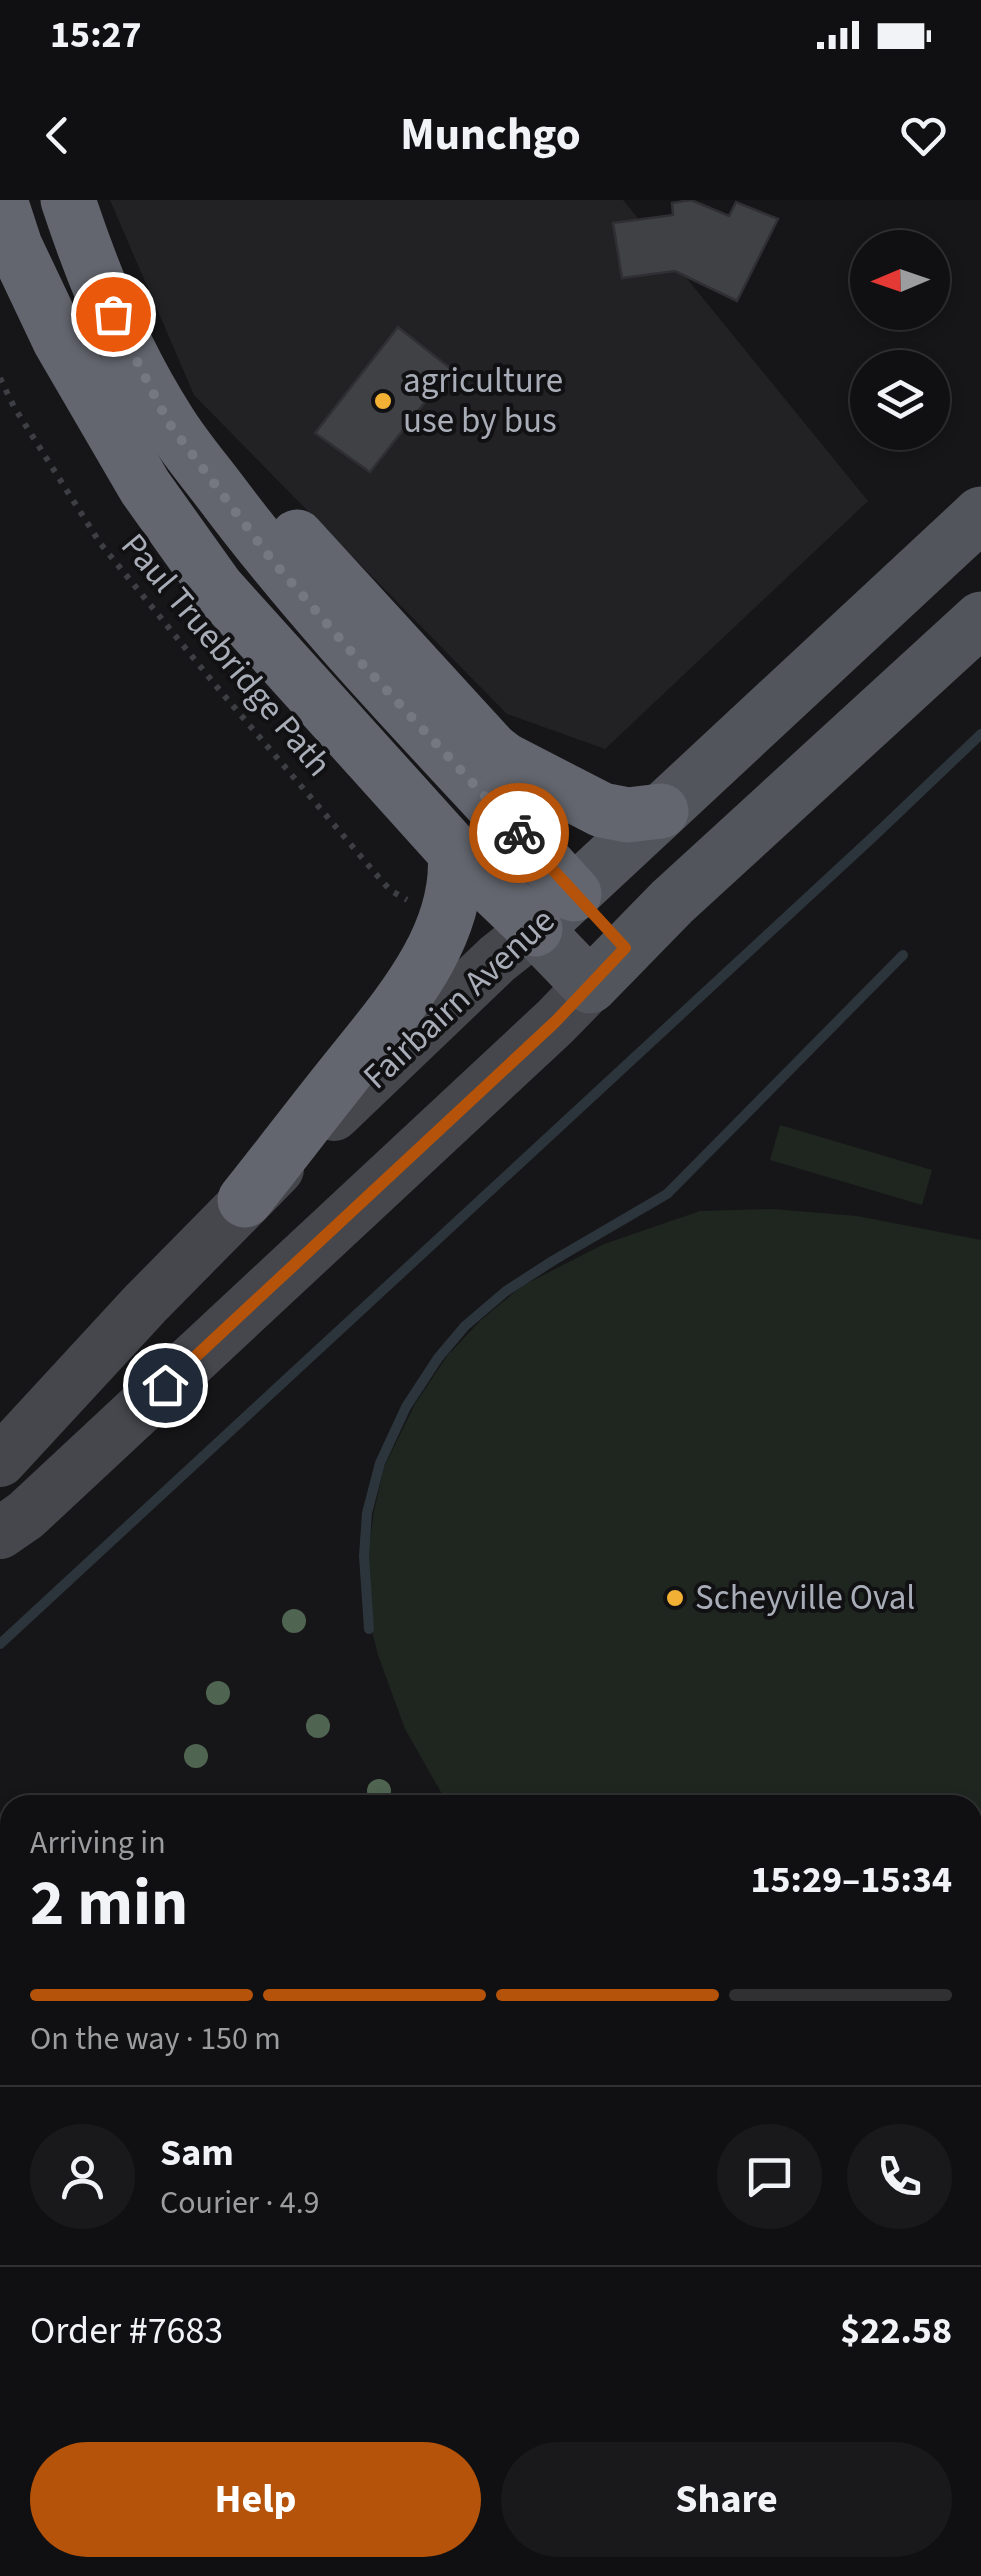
<!DOCTYPE html>
<html lang="en">
<head>
<meta charset="utf-8">
<style>
	:root { --surface:#101012; --page:#19191b; --text:#f1f3f6; --muted:#9c9d9f; --line:#303032; --accent:#b45309 }
	body { margin:0; font-family:"Source Sans 3",sans-serif; background:var(--page); color:var(--text); height:100vh; display:flex; flex-direction:column; font-size:38px; white-space:nowrap }
	* { box-sizing:border-box; margin:0 }
	p { font-size:32px; color:var(--muted) }
	.icon { flex:none; width:55px; height:55px; fill:none; stroke:currentColor; stroke-width:2; stroke-linecap:round; stroke-linejoin:round }
	.map { position:relative; flex:1; overflow:hidden }
	.drawer { position:absolute; left:0px; top:1595px; width:982px; height:782px; display:flex; flex-direction:column; background:var(--surface); border-radius:30px 30px 0 0; box-shadow:0 5px 15px #0003,0 0 0 2px var(--line) }
	.drawer>* { flex:none }
	.needle { width:65px; rotate:268deg }
	.fabs { position:absolute; left:850px; top:30px; display:grid; gap:20px }
	.fabs a { display:grid; place-items:center; width:100px; height:100px; border-radius:50%; background:var(--surface); box-shadow:0 5px 15px #0003,0 0 0 2px var(--line); font-size:50px }
	.pin { position:absolute; display:grid; place-items:center; width:85px; height:85px; color:#fff; margin:-42px; border:5px solid #fff; border-radius:50%; box-shadow:0 2px 10px #0007 }
	.courier { position:absolute; display:grid; place-items:center; width:100px; height:100px; margin:-50px; border:8px solid #b45309; border-radius:50%; background:#fff; color:#222; box-shadow:0 2px 12px #0007 }
	.overview em { font-style:normal; font-weight:700 }
	.overview div { display:flex; flex-direction:column-reverse }
	.overview { display:flex; align-items:center; justify-content:space-between; height:170px; padding:0 30px }
	h1 { font-size:65px; font-weight:700; line-height:75px }
	.bar { display:grid; grid-template-columns:repeat(4,1fr); gap:15px 10px; align-content:center; height:120px; padding:0 30px }
	.bar i { height:12px; border-radius:8px; background:var(--line) }
	.bar .active { background:var(--accent) }
	.bar p { grid-column:span 4 }
	.line { display:flex; align-items:center; gap:25px; padding:0 30px; border-top:2px solid var(--line) }
	.line div { flex:1 }
	.round { display:grid; place-items:center; flex:none; width:105px; height:105px; border-radius:52px; background:var(--page) }
	.primary-button { display:flex; gap:20px; margin-top:auto; padding:20px 30px }
	.primary-button a { flex:1; height:115px; border-radius:60px; background:var(--accent); color:#fff; font-size:40px; font-weight:700; line-height:115px; text-align:center }
	.primary-button a+a { background:var(--page); color:var(--text) }
	.status { display:flex; justify-content:space-between; align-items:center; height:70px; padding:0 50px; background:var(--surface); direction:ltr }
	.status svg { height:28px; fill:currentColor }
	header { display:flex; justify-content:space-between; align-items:center; height:130px; padding:0 30px; background:var(--surface); font-size:45px; font-weight:700 }
	.map>svg:first-child { display:block }
</style>
</head>
<body>
<div class="status"><b>15:27</b><svg viewBox="0 0 49 12"><path d="M0 12V9h3v3zM5 12V6h3v6zM10 12V3h3v9zM15 12V0h3v12zM26 1h20v11H26zM47 4h2v5h-2z"/></svg></div>
<header><svg class="icon" aria-label="back" viewBox="0 0 24 24"><path d="M15 5l-7 7 7 7"/></svg>Munchgo<svg class="icon" aria-label="heart" viewBox="0 0 24 24"><path d="M12 20l-8-8c-3-5 5-10 8-4 3-6 11-1 8 4z"/></svg></header>
<div class="map">
<svg width="981" height="2376" viewBox="0 0 981 2376">
	<rect width="100%" height="100%" fill="#161618"/>
	<polygon fill="#222225" points="110,0 623,0 868,301 605,549 507,514 194,195"/>
	<g fill="#1e261f">
		<polygon points="780,925 932,970 922,1005 770,960"/>
		<polygon points="772,1009 857,1016 981,1040 981,1801 973,1802 972,1605 451,1605 442,1594 405,1529 378,1455 371,1427 366,1369 374,1311 384,1267 415,1204 447,1156 481,1120 522,1086 604,1044 700,1011"/>
		<polygon points="981,2115 981,2376 808,2376 814,2368 972,2368 972,2128"/>
		<polygon points="8,2339 10,2368 46,2368 57,2376 0,2376 0,2346"/>
	</g>
	<g fill="none" stroke-linecap="round" stroke-linejoin="round">
		<g stroke="#2c353c" stroke-width="10">
			<polyline points="369,1429 364,1356 367,1313 380,1263 406,1207 438,1158 465,1126 506,1091 554,1060 667,994 903,755"/>
			<polyline points="0,1444 874,636 981,534"/>
		</g>
	</g>
	<g fill="#404145" stroke="#303034" stroke-width="2.5">
		<polygon points="691,0 729,16 736,2 778,19 737,101 675,71 622,78 613,23 673,15 672,3"/>
		<polygon points="398,127 451,169 370,272 315,233"/>
	</g>
	<g fill="none" stroke-linecap="round" stroke-linejoin="round">
		<g stroke="#3d3f44" stroke-width="6" stroke-dasharray="5 8" stroke-linecap="butt">
			<polyline points="0,178 14,207 100,343 217,487 375,673 390,690 407,700"/>
			<polyline points="0,2073 10,2054"/>
			<polyline points="0,2079 10,2084"/>
			<polyline points="545,2368 561,2376"/>
			<polyline points="646,2376 651,2368"/>
			<polyline points="694,2376 698,2368"/>
		</g>
		<g stroke="#37383d" stroke-width="38">
			<polyline points="972,2096 981,2085"/>
			<polyline points="783,2376 789,2368"/>
		</g>
		<g stroke="#45474d" stroke-width="52">
			<polyline points="334,915 497,759 535,729"/>
			<polyline points="0,1261 145,1104 278,969"/>
			<polyline points="0,1333 26,1315 555,822 590,786"/>
		</g>
		<polyline stroke="#53555c" stroke-width="55" points="981,314 535,729 590,786 672,702 981,419"/>
		<g stroke="#63666e" stroke-width="55">
			<polyline points="0,0 15,46 60,141 145,287 217,388 455,652 535,729"/>
			<path d="M68,0C93,76 125,154 168,221C184,247 204,270 222,294C329,437 455,561 574,694"/>
			<polyline points="297,337 492,550 505,560 602,610 628,615 661,611"/>
			<path d="M245,1000C277,960 308,919 340,879C391,814 462,740 455,652"/>
		</g>
	</g>
	<g fill="#506452">
		<circle cx="294" cy="1421" r="12"/>
		<circle cx="218" cy="1493" r="12"/>
		<circle cx="318" cy="1526" r="12"/>
		<circle cx="196" cy="1556" r="12"/>
		<circle cx="379" cy="1591" r="12"/>
	</g>
	<g fill="none" stroke-linecap="round" stroke-linejoin="round">
		<polyline stroke="#757880" stroke-width="10" stroke-dasharray="0 18" points="113,114 168,222 271,359 354,455 519,633"/>
		<polyline stroke="#b45309" stroke-width="12" points="165,1185 555,822 625,748 519,633"/>
	</g>
	<g fill="#f2b134" stroke="#111113" stroke-width="4">
		<circle cx="383" cy="201" r="10"/>
		<circle cx="675" cy="1398" r="10"/>
	</g>
	<g text-anchor="middle" dominant-baseline="central" stroke-width="8" stroke-linejoin="round" paint-order="stroke">
		<g font-size="35" fill="#a8adb8" stroke="#111113" text-anchor="start">
			<text x="403" y="181">agriculture<tspan x="403" dy="40">use by bus</tspan></text>
			<text x="695" y="1398">Scheyville Oval</text>
		</g>
		<g font-size="35" fill="#a8adb8" stroke="#111113">
			<text transform="translate(226 455) rotate(50)">Paul Truebridge Path</text>
			<text transform="translate(459 799) rotate(-43)">Fairbairn Avenue</text>
		</g>
	</g>
</svg>
<div class="fabs">
<a><svg class="needle" viewBox="-14 -14 28 28"><path d="M0-13l5 13h-10z" fill="#e53935"/><path d="M0 13l5-13h-10z" fill="#9c9d9f"/></svg></a>
<a><svg class="icon" aria-label="layers" viewBox="0 0 24 24"><path d="M12 4l9 5-9 5-9-5zM3 14l9 5 9-5"/></svg></a>
</div>
<div class="pin" style="left:113px;top:114px;background:#ea580c"><svg class="icon" aria-label="bag" viewBox="0 0 24 24"><path d="M5 8h14l-1 12H6zM9 8a3 3 0 0 1 6 0"/></svg></div>
<div class="pin" style="left:165px;top:1185px;background:#1f2937"><svg class="icon" aria-label="home" viewBox="0 0 24 24"><path d="M3 11l9-7 9 7M6 9v11h12V9"/></svg></div>
<div class="courier" style="left:519px;top:633px"><svg class="icon" aria-label="bike" viewBox="0 0 24 24"><circle cx="6" cy="16" r="4"/><circle cx="18" cy="16" r="4"/><path d="M6 16l4-8h5l3 8M10 8l3 8H6M13 5h3"/></svg></div>
<section class="drawer">
<div class="overview"><div><h1>2 min</h1><p>Arriving in</p></div><em>15:29–15:34</em></div>
<div class="bar"><i class="active"></i><i class="active"></i><i class="active"></i><i></i><p>On the way · 150 m</p></div>
<div class="line" style="height:180px"><a class="round"><svg class="icon" aria-label="person" viewBox="0 0 24 24"><circle cx="12" cy="8" r="4"/><path d="M4 21q1-7 8-7t8 7"/></svg></a><div><b>Sam</b><p>Courier · 4.9</p></div><a class="round"><svg class="icon" aria-label="chat" viewBox="0 0 24 24"><path d="M4 5h16v11H9l-5 4z"/></svg></a><a class="round"><svg class="icon" aria-label="phone" viewBox="0 0 24 24"><path d="M5 4h4l2 5-3 2q2 4 5 5l2-3 5 2v4C11 20 4 13 5 4z"/></svg></a></div>
<div class="line" style="height:130px"><div>Order #7683</div><b>$22.58</b></div>
<div class="primary-button"><a>Help</a><a>Share</a></div>
</section>
</div>
</body>
</html>
